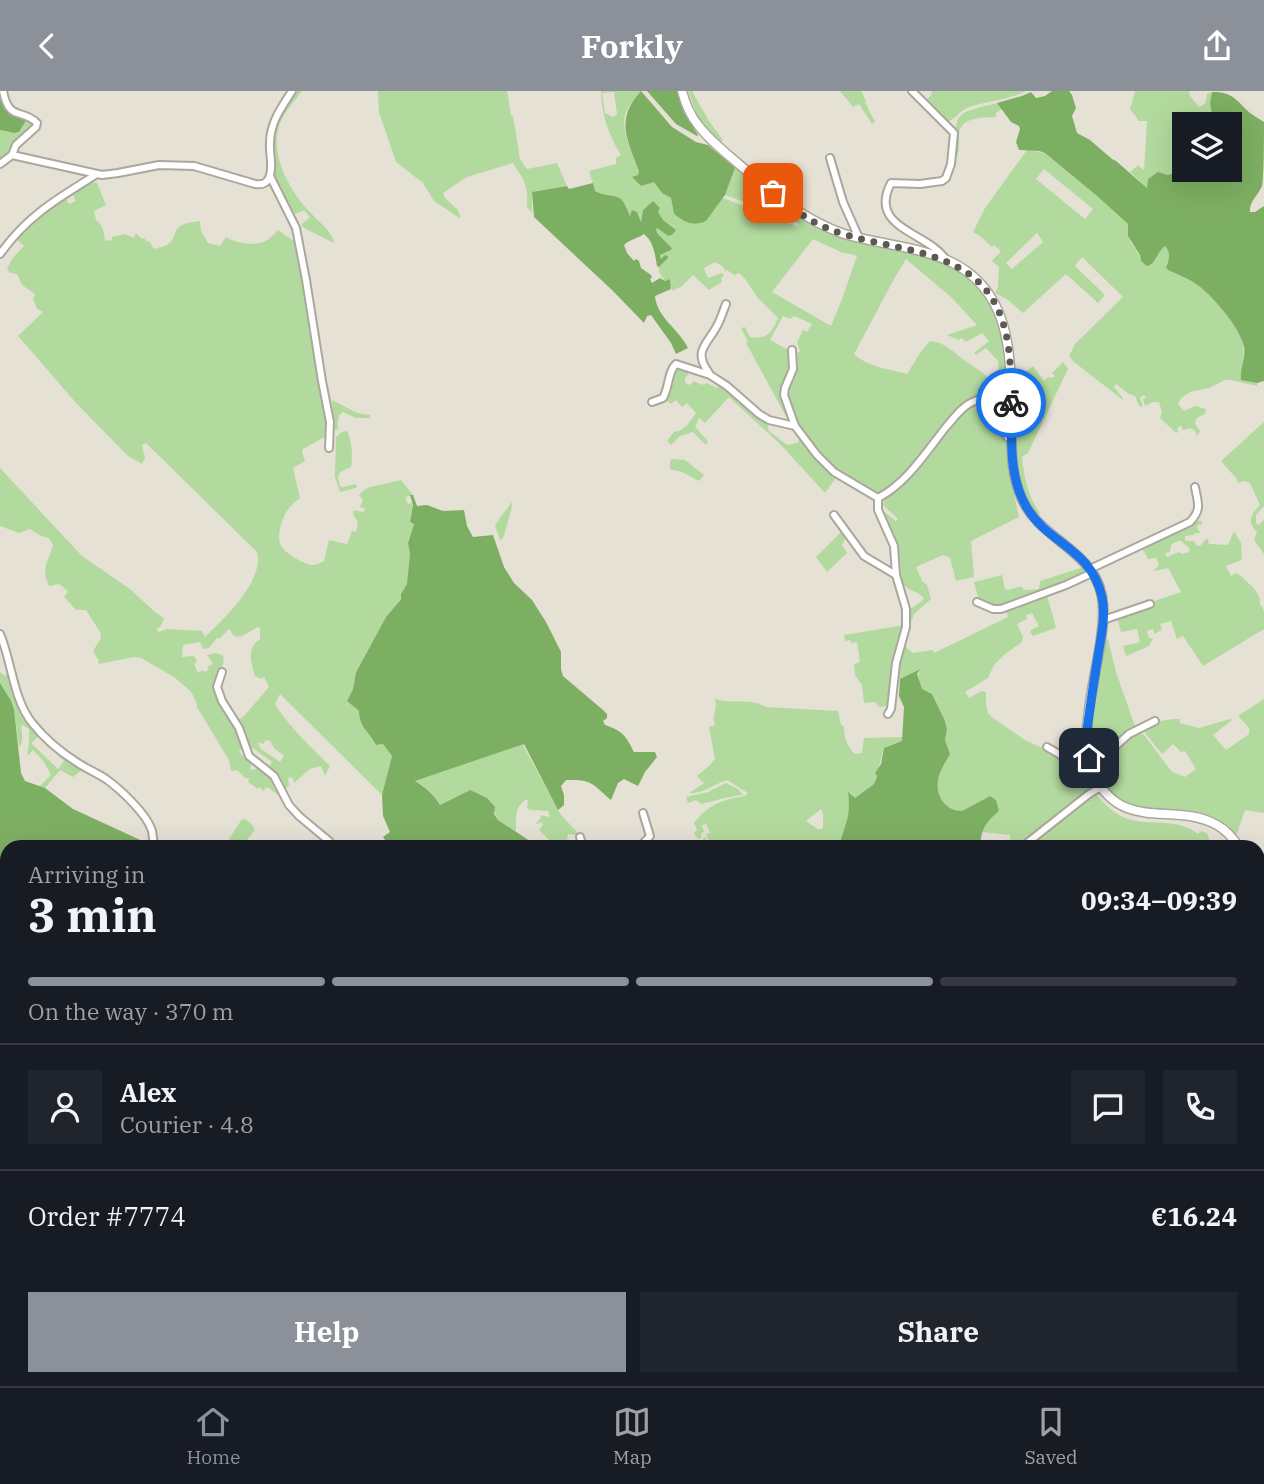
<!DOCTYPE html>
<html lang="en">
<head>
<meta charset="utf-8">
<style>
	:root { --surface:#171b24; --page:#20242c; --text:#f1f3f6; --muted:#9ea1a6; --line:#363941; --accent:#8c9099 }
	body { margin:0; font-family:"IBM Plex Serif",serif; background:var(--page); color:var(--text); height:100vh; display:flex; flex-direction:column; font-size:26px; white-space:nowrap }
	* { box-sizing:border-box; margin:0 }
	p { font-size:23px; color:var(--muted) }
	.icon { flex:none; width:38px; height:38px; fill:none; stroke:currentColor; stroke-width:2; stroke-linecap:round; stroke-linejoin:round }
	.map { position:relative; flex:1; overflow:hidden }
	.side { position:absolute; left:0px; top:749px; width:1265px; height:546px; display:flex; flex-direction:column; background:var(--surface); border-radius:21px 21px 0 0; box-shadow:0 7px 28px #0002 }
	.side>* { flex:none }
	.buttons { position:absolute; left:1172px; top:21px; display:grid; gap:14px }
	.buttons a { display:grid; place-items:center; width:70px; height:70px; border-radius:0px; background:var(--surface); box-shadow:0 7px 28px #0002; font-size:35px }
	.pin { position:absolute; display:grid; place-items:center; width:60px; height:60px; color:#fff; margin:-30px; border-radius:14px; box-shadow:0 4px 10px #0006 }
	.courier { position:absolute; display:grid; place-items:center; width:70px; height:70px; margin:-35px; border:5px solid #1a73e8; border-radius:50%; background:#fff; color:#222; box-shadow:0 2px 9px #0007 }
	.head em { font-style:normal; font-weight:700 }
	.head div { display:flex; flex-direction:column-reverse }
	.head { display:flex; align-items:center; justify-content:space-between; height:119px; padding:0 28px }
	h1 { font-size:46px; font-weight:700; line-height:52px }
	.bar { display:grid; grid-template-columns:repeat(4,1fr); gap:10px 7px; align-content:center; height:84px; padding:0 28px }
	.bar i { height:9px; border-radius:5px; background:var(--line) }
	.bar .selected { background:var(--accent) }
	.bar p { grid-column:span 4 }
	.line { display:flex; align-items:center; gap:18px; padding:0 28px; border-top:2px solid var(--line) }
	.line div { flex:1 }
	.round { display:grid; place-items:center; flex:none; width:74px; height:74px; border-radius:0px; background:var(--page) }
	.cta { display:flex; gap:14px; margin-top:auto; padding:14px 28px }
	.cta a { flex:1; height:80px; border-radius:0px; background:var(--accent); color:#fff; font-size:28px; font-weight:700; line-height:80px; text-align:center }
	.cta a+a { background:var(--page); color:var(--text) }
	header { display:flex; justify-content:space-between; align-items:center; height:91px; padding:0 28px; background:var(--accent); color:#fff; font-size:32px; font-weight:700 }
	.menu { display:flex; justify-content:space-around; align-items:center; height:98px; border-top:2px solid var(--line); background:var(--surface); font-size:19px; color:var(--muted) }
	.menu a { display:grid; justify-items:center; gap:4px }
	.menu .selected { color:var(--accent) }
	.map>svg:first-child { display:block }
</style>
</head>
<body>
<header><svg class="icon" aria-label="back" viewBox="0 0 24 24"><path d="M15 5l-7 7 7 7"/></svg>Forkly<svg class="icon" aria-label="share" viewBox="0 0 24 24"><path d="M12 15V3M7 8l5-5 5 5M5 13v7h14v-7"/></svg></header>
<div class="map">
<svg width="1264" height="1295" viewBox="0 0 1264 1295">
	<rect width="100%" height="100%" fill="#e5e1d5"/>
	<g fill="#b3da9e" fill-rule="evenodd">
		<path d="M294,0H302C295,10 284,21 280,32C269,61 288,97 307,118C316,129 332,139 334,152L306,138L301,134L310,126L304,119L295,123L274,90L272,58V47L275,33Z"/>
		<path d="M378,0H507L511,24L513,25L520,68L527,78L557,72L567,95L532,101V122L527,116C528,94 525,90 513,72L467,86L443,102L445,107L458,119L461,128L434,110L423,92L396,71L379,21Z"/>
		<path d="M601,0H641C635,7 628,15 625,24C621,41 633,64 639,80L638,84L633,86L641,95L654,90L662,102L671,107L674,123C684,131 693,136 706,130L723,107L798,136L799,133L792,128L725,104L735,77C763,99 789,125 821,139C848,150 876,154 904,161C920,164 940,168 954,177C1014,211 1006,280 1008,339L1002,336L1001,329L998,270L986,257L976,264L974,262L989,250L982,242L966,251L961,247L959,249L947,244L977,234L952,207L906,168L894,188L854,263C868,276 889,278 907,283L920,262L930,250C944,251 954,261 964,269C973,276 983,280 991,290C995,295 995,304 997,311L995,312C964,286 912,388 888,400C882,403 877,402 872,400L833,376L816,358L797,330L789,313L788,305L796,277V264L800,260L797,251L803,239L807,241L812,233L794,225L790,228L783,225L770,249L790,260L793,266L794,277L784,305L793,330L790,332L786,331L788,329L746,252L748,251L741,237L745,236L750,246C766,249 773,241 778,227L758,207L745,188L739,182L734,184L727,179L725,180L723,176L715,171L704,177L708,187L722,182L724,184L721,188L722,191L709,199L693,184L682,195L672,200L670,188L665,190L659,181V176L668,167V165L665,164L661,168L660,164L671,159L672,157L657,142L655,138L657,137L668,145L672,144L675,139L663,129L658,121L660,117L653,110L643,119L641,131L637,121L632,120L631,126C628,121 626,114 622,110C616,102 603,105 595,100L589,80L616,73V67L621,64C609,45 601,22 601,0ZM614,1L617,23L613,26L605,22L602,2ZM813,148L843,162L851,163L857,165L842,208L831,235L772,201Z"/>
		<polygon points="688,0 692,0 709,30 723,49 720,52 698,26"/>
		<polygon points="840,0 861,0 866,10 865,11 875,31 872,33 859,13 853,16"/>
		<path d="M932,0H1026C1009,9 988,10 969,16C959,20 955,29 945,32L925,11L931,4Z"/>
		<path d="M1135,0H1189L1190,5L1199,16L1205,13L1207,3L1212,1L1210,13L1214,33H1185V79H1193L1192,87L1173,82L1168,84L1158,81L1148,97C1143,95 1136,85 1130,81L1138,74L1144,79L1147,30H1139L1130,18Z"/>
		<path d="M997,12L1002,18L996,22V26C983,27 961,25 959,43C959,52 960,58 957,66L954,64C956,19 954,23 997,12Z"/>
		<polygon points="27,28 33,31 34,36 14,52 0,71 0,39 14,42 19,41"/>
		<path d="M1027,59L1045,62L1097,105L1128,133L1130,150L1140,165L1141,170L1153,171L1162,157L1165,155C1171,161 1169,169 1166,177L1168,179C1176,183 1185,186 1193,191C1211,202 1240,234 1243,255C1245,266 1243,277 1241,288L1257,292V295L1231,289H1225L1209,297L1190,301L1181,307L1178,313L1184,320L1195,315L1206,318L1205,323L1197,327L1195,332L1200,340L1197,345L1195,340L1190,337L1183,339L1181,335L1177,337L1178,341L1176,342L1160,327L1162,321L1159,311H1153L1145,315L1143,308L1146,307L1144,304L1140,307L1143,316L1139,315L1135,305L1129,303L1116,293L1114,296L1123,307V309L1074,271L1069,265L1075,253L1123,206L1082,166L1075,175L1105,204L1098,212L1066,183L1023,222L1008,209L995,202L998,196L999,176L992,170L1001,160L994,154L992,156L980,145L973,141L985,117ZM1044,78L1093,118L1085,128L1036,88ZM1037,142L1043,151L1012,178L1006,172Z"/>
		<path d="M89,91L97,92L106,114L94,120L96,129L99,131L103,138L105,150L112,149V146L125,143L134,147L136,142L142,148L144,147L147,151L149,150L154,158C162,156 170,155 173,147C175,144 175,139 178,137C182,132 194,131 200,130L201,140L208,152L220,155L226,146C235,152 252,155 263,151C268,150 274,143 278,139L301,155L332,342L303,358L302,361L305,370L293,377L300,407C297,410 293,412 291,415C283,423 277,441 280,452C283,462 303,473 313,474C317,474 320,472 324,470L329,449L347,453L352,440L356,441L358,431L353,423L354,419L363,421L366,418L360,416L363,409L359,404L364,399L370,396L401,389L413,404L405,406L408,413L413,411L410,431L414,433L408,451L410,463L408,493L401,507L386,526L356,580L353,598L347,610L359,620C359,637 369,639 376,654L383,653L392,665L382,704L280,603L275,613C290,637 310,655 330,675L325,685L321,675L310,678L294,692L292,686L288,687L289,694L284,700L267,679L272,671L253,657L248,660L236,630L244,625L269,596L264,586L261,588L255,585C251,570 246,558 260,548V536C249,538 245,548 234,545L229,538L219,548L217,547L209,557L203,558L200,551L183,554L182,566L194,565L197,570L194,573L198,582L203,579L204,581L209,579L207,576L213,573L207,564L215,562L223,564C227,577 213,587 215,601C217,610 224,617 228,625C235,637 240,648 244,661V662L241,658L239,661L252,673L250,678L254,679L258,676L272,688L284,708L267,696L263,700L260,696L258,698L248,691L249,688L245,687L237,679L231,680L229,669L197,616V613L192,602L187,597L174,586L141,567L134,566L99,573L98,572L99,570L93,560L101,547L100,541L86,519H76L64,506L68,500L59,493L49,495C40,476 49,471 53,454L49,447L41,445L30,438L19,442L0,435V377L82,465L130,498L155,521L164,527L161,535L156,539L159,541L167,538L202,540L205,546C223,529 265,489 257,461L146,352L142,354L145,367L142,373L128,365L77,313L18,245L43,221L37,218L33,208L35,203L22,194L17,183L10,182L7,178L12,168L24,155L14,146L21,138L65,106L69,113L76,110L72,101ZM266,649L270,650L274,657L284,665L280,671L260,657L258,651L263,653Z"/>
		<path d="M1063,271L1068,278L1028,362L1022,366C1024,386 1028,406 1040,422L1037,425L1025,405L1018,382L1014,289L1033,275L1044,290L1048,286L1053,287L1055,285L1052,282Z"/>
		<path d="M679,277L689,278L688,284L685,286V291L688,294L691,293L694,290C699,293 702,295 707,292L716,297L722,293L769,330L768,337L769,340L787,354L797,352L799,350L796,342L797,340L838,384L825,402L779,352L729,306L705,332L699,327L695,336L708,350L706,354L693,341L680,345L671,354L667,350L674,341C684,340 691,330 696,322L687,312L682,316L676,309L671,313L666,309L670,301L677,279Z"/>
		<path d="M332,309L357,322L370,324V327H356L343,321C337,325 338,331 338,338L335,339Z"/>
		<path d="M979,311H986L991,315L999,341L1008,355L1010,384L1019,426L971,450L974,486L956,490L950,467L943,464L916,476L922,490L927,494L931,508L914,523L910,534L907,535L910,518L922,510L924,507C918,500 908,500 902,492C901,478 900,463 896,450C892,438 883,430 881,418L896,430L898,428L883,414L885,406L958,327Z"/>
		<path d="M1264,331V415L1256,424V431L1258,434L1264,429V463L1254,449L1257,441C1246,430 1251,424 1260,414L1250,392L1243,390L1238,392L1236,387L1221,370Z"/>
		<path d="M347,340C352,350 353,365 351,376L340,381L338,386L340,395L344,396L355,393L357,395L356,397L340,401L335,386L336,346L342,341Z"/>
		<polygon points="672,368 685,369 704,384 699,390 682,381 670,378 670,370"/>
		<polygon points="511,412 513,412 504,445 500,450 495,434"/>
		<path d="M1200,429L1203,433L1198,434L1197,436L1200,442H1195L1194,444L1185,445V450H1194L1196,454L1200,455L1207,447L1209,453L1228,454L1234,440L1241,452L1242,469L1226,475L1231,485L1237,482C1247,491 1262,501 1260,514L1262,515L1264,521V538L1203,575L1183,545L1177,548L1171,530L1160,533L1162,539L1154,543L1153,538L1147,540L1149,547H1153L1149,555L1126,565L1123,555L1140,551L1137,538L1121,541L1117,527L1148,512L1181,501L1168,477L1154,480V479L1159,474L1156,467L1148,468L1142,457L1178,441ZM1178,450H1181L1190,458L1189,461L1182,463L1179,461L1167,466L1165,462L1170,461L1171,454Z"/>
		<polygon points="843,439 847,445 842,454 847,462 827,481 816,466"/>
		<polygon points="1084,476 1087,482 1020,511 996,517 979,509 974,491 1002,484 1005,498 1009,499 1021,495 1024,499 1039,498 1040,490"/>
		<path d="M1047,504L1056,537L1033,545L1030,541L1031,539L1039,535L1032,522L1026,524L1027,528L1017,533L1023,546L1022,551L1005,563L994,574L988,587L965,601L969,607L982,600L986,601V613L988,622L993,627L1025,649L1056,663L1075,678L1092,698L1078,711L1022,756H1010V744L982,741L990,727L999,720L990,705L962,720C944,720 932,700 939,683C943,676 947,670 950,663L945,649L947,638L945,630L932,604L922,598L918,588L919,578L900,588L896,584L902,552L905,553L908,558L913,562L933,559L934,562L1008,526L1006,520Z"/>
		<polygon points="904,534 890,615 879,616 875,611 864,612 862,594 855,584 854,573 860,571 857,551 851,552 850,549 845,550 844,544"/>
		<path d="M1108,548L1116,581L1136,638L1097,668H1094C1086,637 1100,581 1105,549Z"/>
		<path d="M11,580L26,625L80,676L82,679L73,686L60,679L45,697L40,695L51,684L44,671L33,659L27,665L29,652V638L23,634L21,635C22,641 24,651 19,656L14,618L0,592V581L5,585ZM38,646L64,670L58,678L31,652Z"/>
		<path d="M715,608C733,614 749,606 766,616L838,620L841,634L844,636C844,647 847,655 855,663L862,662L864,647L902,646V650L884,657L874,693L855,707L848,702C851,728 845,733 839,756H697L703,754L704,751L703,747L705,746L708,752L709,751L706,743L710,742L706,733L702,734L704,741L701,742V747L698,748L694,742L697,739L694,732C709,713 722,709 745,705L748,702L727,689C714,693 703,703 689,702L704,692L697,685L710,674L715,668L709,636L715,634C711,623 718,621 715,608ZM821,718L823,723V737L819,739L806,730Z"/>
		<path d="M1264,608V722L1245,719L1236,745C1231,740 1226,734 1220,731C1208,724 1195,723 1182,722C1140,718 1115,720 1096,677L1098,674L1124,649L1138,641L1144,644L1172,681L1185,686L1196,678L1185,660L1181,661L1173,653L1162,663L1145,642V637C1155,630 1167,628 1180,628V632L1199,637L1230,628L1232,629L1213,644L1226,659L1249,643V637L1238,625Z"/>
		<path d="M524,653V656L561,724L578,742L576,744L568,743L567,751L565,752L568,756H556L539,739L543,734L542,731L537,733L536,732L541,727L540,724L550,726L548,720L530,719L527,717L528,710L527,708C514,716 516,726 516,740C506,735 494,730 494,717L470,699L440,714C434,702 426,696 415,690Z"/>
		<path d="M726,692L738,698L743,704C728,705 716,710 701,713L696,709L688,712L686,706L708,701Z"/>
		<path d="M1094,702C1102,710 1109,718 1119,724C1143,738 1174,724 1198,743L1201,740L1207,742L1210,751V756H1029Z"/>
		<path d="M242,728C249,728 252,734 255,739L241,756H224Z"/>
		<polygon points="0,1032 2,1035 7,1086 0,1085"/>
		<polygon points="1264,1056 1264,1233 1258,1230 1258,1057"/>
		<polygon points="0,1089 7,1090 7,1126 0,1129"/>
		<polygon points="7,1240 7,1288 32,1288 22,1295 0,1295 0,1241"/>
		<polygon points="70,1288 108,1288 113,1291 122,1290 134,1295 66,1295"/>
		<polygon points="157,1288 244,1288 248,1295 147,1295 158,1291"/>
		<polygon points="490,1288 578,1288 580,1295 487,1295 490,1293"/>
		<polygon points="699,1288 994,1288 992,1295 701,1295"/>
		<polygon points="998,1288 1090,1288 1095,1295 997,1295"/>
		<path d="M1108,1288C1124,1288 1141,1288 1155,1295H1097Z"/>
	</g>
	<g fill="#7daf62">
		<path d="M0,0C4,16 8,27 27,28L19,41L14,42L0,39Z"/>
		<path d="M641,0L672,36L696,51L708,54L735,77L725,104L706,130C693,136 684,131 674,123L671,107L662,102L654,91L641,95L632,86L638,84L639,80C627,48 615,28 641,0Z"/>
		<polygon points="647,0 677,0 684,22 698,44 697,45 676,33"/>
		<path d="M1052,0H1069L1072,4L1076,17L1072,25L1077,42L1090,49L1112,68L1116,70L1147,97L1148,88L1158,81L1168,84L1173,82L1192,87L1193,79H1230V33H1214L1210,13L1212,1C1232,0 1237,10 1250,22C1254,25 1259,28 1264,31C1264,45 1264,86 1262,95C1258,105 1249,110 1250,121H1255L1264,115V290L1257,292L1241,289C1240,277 1246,267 1244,256C1240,236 1210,201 1193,191C1185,186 1176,183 1168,179L1166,177C1169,169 1171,161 1165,155C1157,161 1156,173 1147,175L1141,170L1140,164L1128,145V133L1097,105L1045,62L1039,60L1019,59L1016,51L1020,38L1019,35L1011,31L997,12L1022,5L1031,1L1036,7L1045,5Z"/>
		<path d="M593,92L595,100C603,105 616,103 622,109C625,113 628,120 630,125L632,119L637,121L641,131L643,119L653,110L660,117L658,121L663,129L676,139L672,144L668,145L657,137L656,138L657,142L672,157L671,159L660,164L661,168L665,164L668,165V167L659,176L657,175C655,164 654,151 644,143C637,148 630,148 624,154L627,162L634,170L636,168L639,170L641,177L651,184L652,186L650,188L652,192L660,187L665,190L670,188L671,198L655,205C657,227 679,238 688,257L676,263L671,252L651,224L647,225L644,232L613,200L534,126L532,101L567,95L569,98Z"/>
		<path d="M410,404H413L417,415L427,414L443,420L464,419L467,435L473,446L493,444L504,476L514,492L532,509L546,531L561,561V578L563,585L603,619L607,623V627L603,630L605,634C623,640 626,645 634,661H655L657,666L645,681L638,695L624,688L618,692L611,709C592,693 593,688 566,689L561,695L564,704V714L558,719L524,653L415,690C426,697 433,702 440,714L470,699L487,707L495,716L494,723L498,729L539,756H390L383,746L390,741L383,725L382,704L392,665L383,653L376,654C369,640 359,637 359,620L347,610L353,598L356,581L386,526L401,508V503L407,493L410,463L408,452L414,433L410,431L413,414Z"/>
		<path d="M920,578L917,583L922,598L932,603L945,630L947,638L945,649L950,663C946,671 939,681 938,689C935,705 946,720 962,720L990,705L996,709L999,720C986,731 981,738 980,756H839C845,732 851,728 848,701L855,707L874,693L877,685L875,682L881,673L884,657L902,650L904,616L899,605L900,588Z"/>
		<polygon points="0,592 11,610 14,618 21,682 25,690 45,697 73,718 149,753 150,756 7,756 7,767 0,767"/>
		<path d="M1259,789L1264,793V935C1251,921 1264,895 1258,880Z"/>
		<polygon points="382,1288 490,1288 490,1293 487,1295 383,1295"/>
		<polygon points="578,1288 635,1288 632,1295 580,1295"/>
	</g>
	<polygon fill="#4b9cd7" points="0,767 7,767 7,804 0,805"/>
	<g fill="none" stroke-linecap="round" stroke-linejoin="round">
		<g stroke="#aca79d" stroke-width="10">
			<g id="street">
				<path d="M3,0C9,31 22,17 37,32L36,36L16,54L12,64"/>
				<path d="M912,0L954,42L951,73L946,87L942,90L920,93L891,92C867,138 929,141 946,169"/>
				<path d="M12,64L102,84L118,82L159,74L194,75L255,93C262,94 266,93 269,87C274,76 269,63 270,52C270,32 281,17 292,0"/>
				<polyline points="830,67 843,111 859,147"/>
				<polyline points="0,73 12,64"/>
				<polyline points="270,85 296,137 306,189 322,290 330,331 329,357"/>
				<path d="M0,163C28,124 57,108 97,83"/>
				<path d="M792,259L793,278L785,297L784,304L795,335L817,364L834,381L878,407C907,392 926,361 946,336C954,327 963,314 975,310C981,307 985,309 990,313L998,337L1011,349"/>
				<path d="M709,282C693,260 706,255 717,235C721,228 723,220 726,213"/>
				<path d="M652,311L663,307C669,297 668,280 676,273L710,284L727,295L759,323L769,329L795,335"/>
				<polyline points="878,407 878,419 894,455 896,484 906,518 906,536 896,572 891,618 888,623"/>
				<polyline points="834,424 864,465 896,484"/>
				<path d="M1090,478L1190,431C1202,418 1198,413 1195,396"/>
				<polyline points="977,511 993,518 1001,518 1066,494 1092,482"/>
				<polyline points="1103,529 1150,513"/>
				<path d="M0,543C12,571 13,609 33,633C45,648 62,662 78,672C87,678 97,682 106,688C120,698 147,723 152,740C153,745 153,751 155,756"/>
				<polyline points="222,581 217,596 222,610 239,637 249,665 274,685 289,714 299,725 329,750 333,756"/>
				<polyline points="1047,656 1059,663 1075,675 1086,688 1100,695"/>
				<polyline points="1090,674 1100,669 1129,643 1155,630"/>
				<polyline points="580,746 583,756"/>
				<polyline points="640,756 650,745 643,722"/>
				<polyline points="1022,756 1089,703 1101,696"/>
				<polyline points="0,995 7,989"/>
				<polyline points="1258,1000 1264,1004"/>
				<polyline points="0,1029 7,1037"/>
				<polyline points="1258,1055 1264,1053"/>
				<polyline points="0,1199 7,1197"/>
				<polyline points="995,1295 996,1288"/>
			</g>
		</g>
		<g stroke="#aca79d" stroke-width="11">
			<g id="secondary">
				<path d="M682,0C685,12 690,24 698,34C710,50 726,62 741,75C773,103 804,129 844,143C878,153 915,155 947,169C1010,197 1011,260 1011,319C1012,348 1009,380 1022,408C1041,451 1100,460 1103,514C1106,565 1072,640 1095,686C1124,742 1174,710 1217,734C1226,739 1233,747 1239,756"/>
				<polyline points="1258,783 1264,788"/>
			</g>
		</g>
		<use href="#street" stroke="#fff" stroke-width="6"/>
		<use href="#secondary" stroke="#fff" stroke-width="8"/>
	</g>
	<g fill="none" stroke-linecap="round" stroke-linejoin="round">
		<path stroke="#5b5952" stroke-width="7" stroke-dasharray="0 12.6" d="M773,102C790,115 807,129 827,137C889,163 979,152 1003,232C1011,257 1011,285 1011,312"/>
		<path stroke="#1a73e8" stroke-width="9" d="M1011,312C1012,347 1008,386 1027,417C1049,454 1091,457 1102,506C1106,525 1101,546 1098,565C1094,590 1090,615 1087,640V654L1089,667"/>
	</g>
</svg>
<div class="buttons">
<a><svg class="icon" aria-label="layers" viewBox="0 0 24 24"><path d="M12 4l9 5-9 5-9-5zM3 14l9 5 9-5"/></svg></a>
</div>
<div class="pin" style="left:773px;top:102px;background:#ea580c"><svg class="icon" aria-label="bag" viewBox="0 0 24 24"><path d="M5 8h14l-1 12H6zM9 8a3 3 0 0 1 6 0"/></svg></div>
<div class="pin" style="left:1089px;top:667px;background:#1f2937"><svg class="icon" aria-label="home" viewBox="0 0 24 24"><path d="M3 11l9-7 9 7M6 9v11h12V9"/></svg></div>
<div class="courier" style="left:1011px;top:312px"><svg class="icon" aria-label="bike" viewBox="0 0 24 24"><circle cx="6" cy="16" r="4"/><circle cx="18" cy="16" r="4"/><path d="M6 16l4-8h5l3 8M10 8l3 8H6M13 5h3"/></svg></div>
<section class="side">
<div class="head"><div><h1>3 min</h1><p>Arriving in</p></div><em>09:34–09:39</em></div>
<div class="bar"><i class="selected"></i><i class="selected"></i><i class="selected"></i><i></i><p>On the way · 370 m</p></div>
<div class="line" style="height:126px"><a class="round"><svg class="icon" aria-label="person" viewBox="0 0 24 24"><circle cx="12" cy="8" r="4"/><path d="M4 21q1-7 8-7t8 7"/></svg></a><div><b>Alex</b><p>Courier · 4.8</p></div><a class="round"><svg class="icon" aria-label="chat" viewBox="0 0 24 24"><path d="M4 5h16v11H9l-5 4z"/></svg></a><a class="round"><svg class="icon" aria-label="phone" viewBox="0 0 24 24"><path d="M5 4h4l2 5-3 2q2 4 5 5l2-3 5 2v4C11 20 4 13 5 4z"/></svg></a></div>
<div class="line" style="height:91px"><div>Order #7774</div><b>€16.24</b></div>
<div class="cta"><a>Help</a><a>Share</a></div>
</section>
</div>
<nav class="menu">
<a class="selected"><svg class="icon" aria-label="home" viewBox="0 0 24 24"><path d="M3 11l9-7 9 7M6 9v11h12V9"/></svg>Home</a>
<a><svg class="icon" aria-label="map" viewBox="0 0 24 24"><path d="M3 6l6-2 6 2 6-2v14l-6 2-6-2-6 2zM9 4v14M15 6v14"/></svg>Map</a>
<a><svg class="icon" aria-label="saved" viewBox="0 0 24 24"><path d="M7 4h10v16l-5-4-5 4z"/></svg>Saved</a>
</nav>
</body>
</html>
